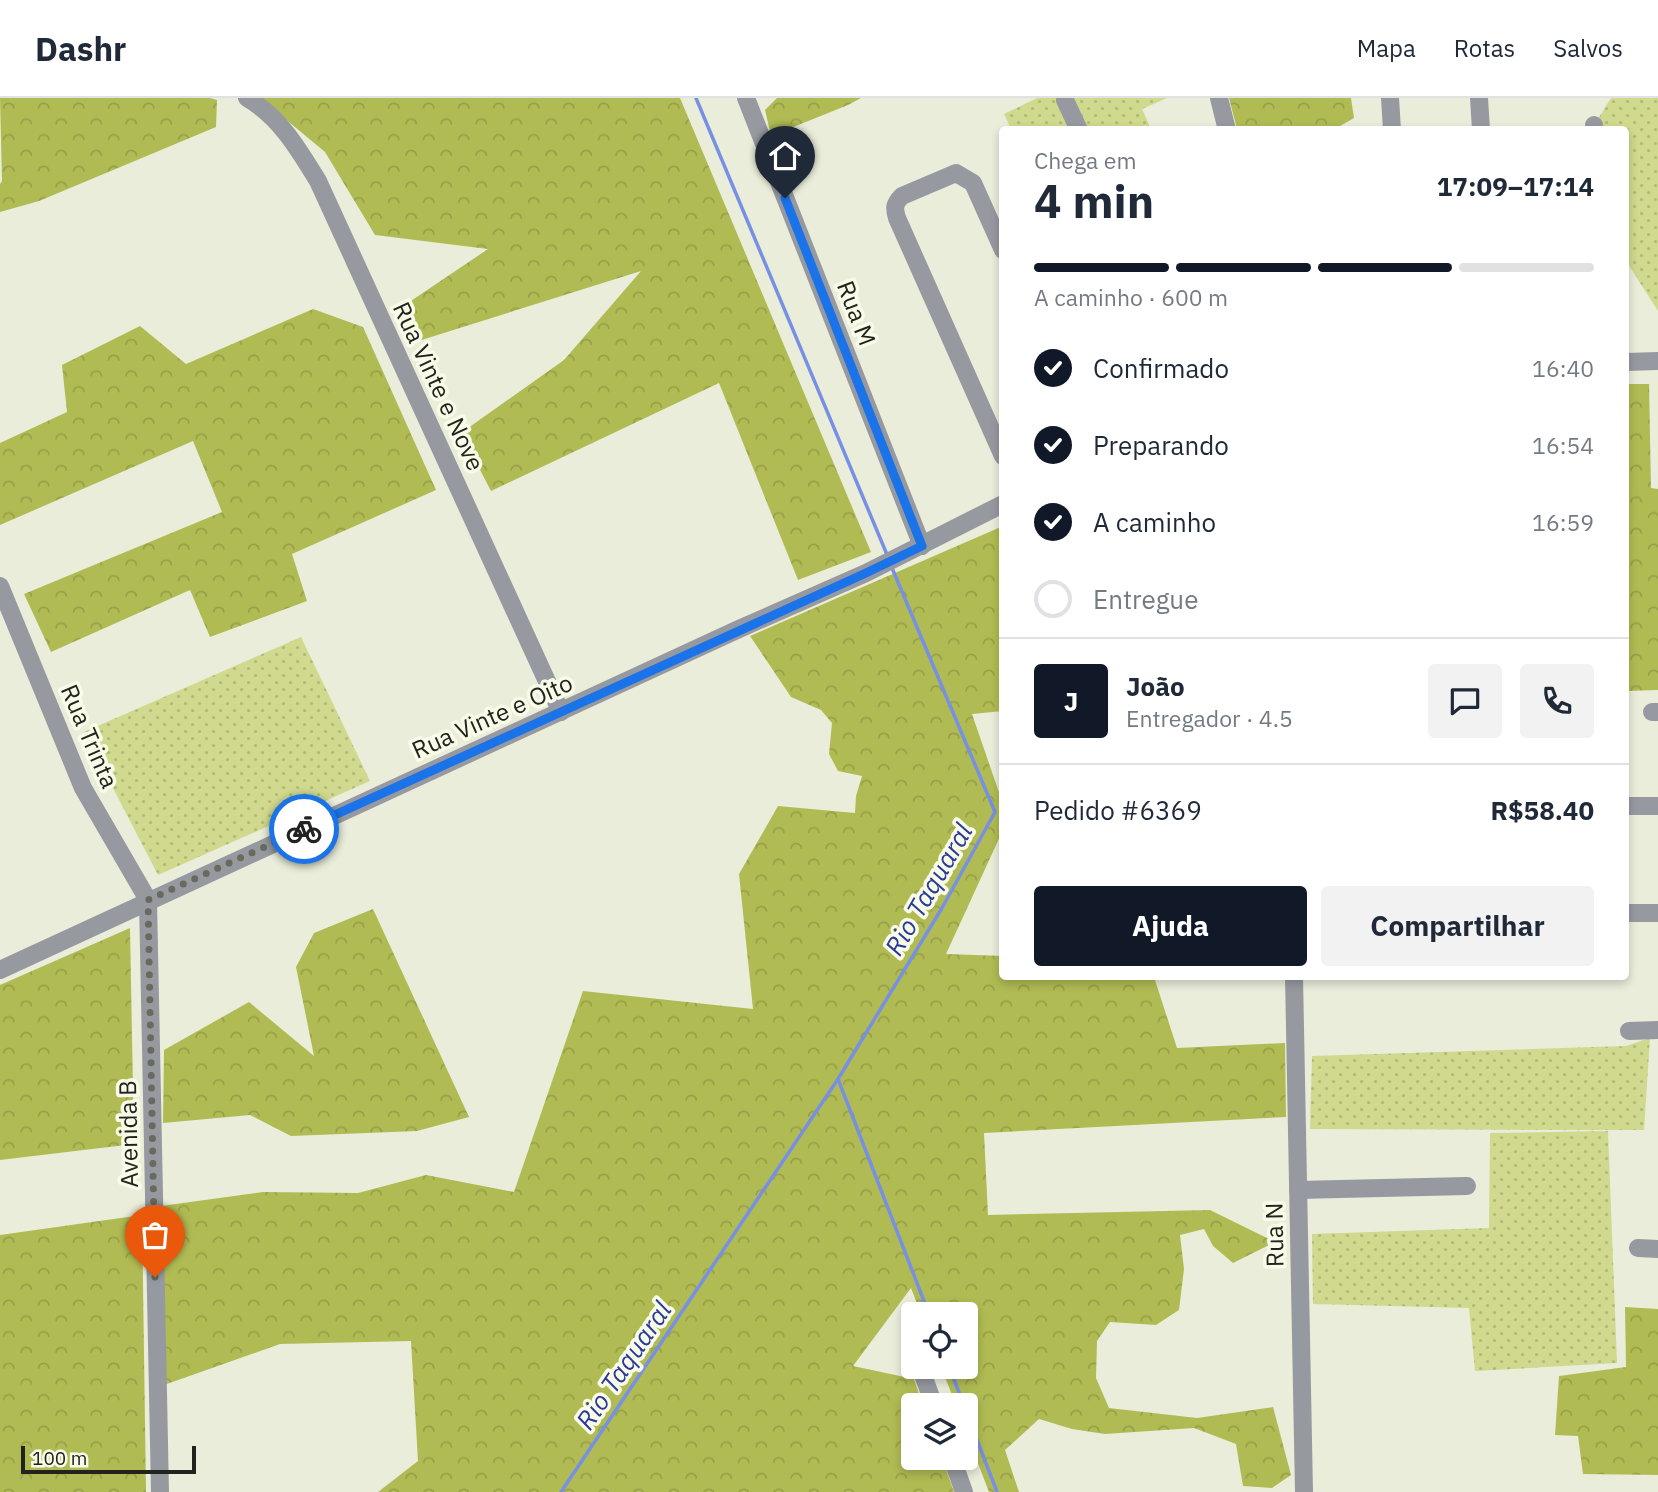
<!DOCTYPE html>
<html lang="pt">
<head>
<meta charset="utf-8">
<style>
	:root { --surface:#fff; --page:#f2f2f3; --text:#1f2937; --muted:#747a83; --line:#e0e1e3; --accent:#111827 }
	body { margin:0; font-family:"IBM Plex Sans",sans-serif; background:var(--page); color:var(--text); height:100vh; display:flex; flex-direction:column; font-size:26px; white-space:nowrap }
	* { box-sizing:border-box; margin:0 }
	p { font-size:23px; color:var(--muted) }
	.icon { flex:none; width:38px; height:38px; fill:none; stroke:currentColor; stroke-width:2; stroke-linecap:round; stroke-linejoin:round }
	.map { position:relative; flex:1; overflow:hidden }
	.drawer { position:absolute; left:999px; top:28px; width:630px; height:854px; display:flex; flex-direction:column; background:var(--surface); border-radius:7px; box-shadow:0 4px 10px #0003 }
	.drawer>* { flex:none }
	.tools { position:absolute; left:901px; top:1204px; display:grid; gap:14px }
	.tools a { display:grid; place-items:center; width:77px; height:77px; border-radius:7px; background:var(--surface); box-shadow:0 4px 10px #0003; font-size:35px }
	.scale { position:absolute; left:21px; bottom:18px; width:175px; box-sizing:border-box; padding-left:7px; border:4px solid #22231c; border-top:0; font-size:19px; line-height:24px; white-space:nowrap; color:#22231c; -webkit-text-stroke:5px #f8fbe8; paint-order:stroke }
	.pin { position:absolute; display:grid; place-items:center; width:60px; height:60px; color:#fff; margin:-72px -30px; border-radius:50% 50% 50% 0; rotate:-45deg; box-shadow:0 0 7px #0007 }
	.pin .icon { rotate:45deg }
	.courier { position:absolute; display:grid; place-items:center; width:70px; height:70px; margin:-35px; border:5px solid #1a73e8; border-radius:50%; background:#fff; color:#222; box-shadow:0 2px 9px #0007 }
	.overview em { font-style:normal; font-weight:800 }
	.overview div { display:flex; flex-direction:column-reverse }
	.overview { display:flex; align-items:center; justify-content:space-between; height:119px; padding:0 35px }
	h1 { font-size:46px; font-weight:800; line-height:52px }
	.bar { display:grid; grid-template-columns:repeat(4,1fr); gap:10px 7px; align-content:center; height:84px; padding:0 35px }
	.bar i { height:9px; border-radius:5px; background:var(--line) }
	.bar .active { background:var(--accent) }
	.bar p { grid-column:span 4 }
	.line { display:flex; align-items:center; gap:18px; padding:0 35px; border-top:2px solid var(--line) }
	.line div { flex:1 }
	.round { display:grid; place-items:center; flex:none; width:74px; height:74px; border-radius:7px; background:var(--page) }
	ol { padding:0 35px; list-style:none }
	li { display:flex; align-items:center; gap:21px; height:77px }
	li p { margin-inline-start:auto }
	li .icon { padding:7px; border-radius:50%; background:var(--accent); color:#fff; stroke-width:4 }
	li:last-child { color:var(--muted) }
	li i { width:38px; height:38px; border:4px solid var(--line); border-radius:50% }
	.primary-button { display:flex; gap:14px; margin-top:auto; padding:14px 35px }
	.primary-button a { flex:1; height:80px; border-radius:7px; background:var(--accent); color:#fff; font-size:28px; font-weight:800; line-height:80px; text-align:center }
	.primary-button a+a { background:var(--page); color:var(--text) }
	header { display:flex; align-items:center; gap:42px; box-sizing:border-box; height:98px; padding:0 35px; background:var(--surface); border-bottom:2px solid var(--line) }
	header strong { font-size:33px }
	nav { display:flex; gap:38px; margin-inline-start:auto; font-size:24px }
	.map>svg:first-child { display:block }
</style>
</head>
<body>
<header>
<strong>Dashr</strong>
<nav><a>Mapa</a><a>Rotas</a><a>Salvos</a></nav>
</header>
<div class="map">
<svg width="1658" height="1394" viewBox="0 0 1658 1394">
	<defs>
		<pattern id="grass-dots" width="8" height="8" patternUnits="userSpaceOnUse" patternTransform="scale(1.75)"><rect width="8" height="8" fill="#d0d98d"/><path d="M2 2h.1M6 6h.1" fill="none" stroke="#b2ba79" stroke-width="1.8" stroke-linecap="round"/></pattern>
		<pattern id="forest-crowns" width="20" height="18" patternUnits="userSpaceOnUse" patternTransform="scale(1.75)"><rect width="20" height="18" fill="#b1bb53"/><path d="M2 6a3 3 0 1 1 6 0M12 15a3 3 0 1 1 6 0" fill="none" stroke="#98a048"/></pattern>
	</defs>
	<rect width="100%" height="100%" fill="#eaedda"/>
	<g fill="url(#grass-dots)">
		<polygon points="1037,0 1167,0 1142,11 1151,31 1011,31 1004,16"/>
		<polygon points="1611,0 1658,0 1658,213 1626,163 1626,32 1599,31 1598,21"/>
		<polygon points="301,539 370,683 158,777 84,634"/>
		<polygon points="1650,940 1644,1032 1310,1031 1312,958 1626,948"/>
		<polygon points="1608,1033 1617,1265 1475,1273 1469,1210 1313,1206 1312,1136 1489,1130 1490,1035"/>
	</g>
	<g fill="url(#forest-crowns)">
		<polygon points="0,0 210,0 217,2 216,29 39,103 0,114 0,86 2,83"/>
		<polygon points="260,0 680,0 871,454 798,482 719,285 491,393 461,335 564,262 641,173 412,245 396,213 488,151 375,137 325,54"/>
		<polygon points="777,0 861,0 848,7 771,38 765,12"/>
		<polygon points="1229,0 1351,0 1354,20 1335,31 1237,31"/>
		<polygon points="313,211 363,229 436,392 292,456 307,503 210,539 190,492 51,554 24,496 222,414 193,343 0,427 0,345 67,314 62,267 140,228 186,266"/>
		<polygon points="1626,286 1649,286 1651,390 1658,391 1658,592 1626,593"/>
		<polygon points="1003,428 1003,613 972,616 1003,706 1003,732 946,856 1003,858 1003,878 1154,879 1177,950 1285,945 1286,1019 984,1035 988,1117 1210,1112 1275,1144 1233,1165 1213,1148 1204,1131 1180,1137 1184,1171 1179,1212 1156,1227 1110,1224 1097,1243 1096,1280 1109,1310 1197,1320 1273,1309 1291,1377 1272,1390 1243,1388 1236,1346 1194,1330 1105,1336 1072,1331 1039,1321 1005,1352 1019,1394 989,1394 966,1334 966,1307 956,1307 941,1269 966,1269 966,1216 921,1216 911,1190 853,1268 914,1281 923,1307 914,1307 914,1360 942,1360 954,1394 378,1394 418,1363 411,1243 280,1246 164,1287 161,1108 263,1094 358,1095 426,1077 514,1094 583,893 753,911 739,776 778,708 855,715 856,698 862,678 838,673 829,656 832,625 821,612 791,599 750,538"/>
		<polygon points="373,811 469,1019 417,1033 291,1038 250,1017 163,1025 164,952 249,904 314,958 296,869 314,835"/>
		<polygon points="130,830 134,1046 0,1062 0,887"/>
		<polygon points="142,1117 146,1394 0,1394 0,1137"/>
		<polygon points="1625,1209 1658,1211 1658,1377 1583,1376 1578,1338 1555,1337 1559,1278 1626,1269"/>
	</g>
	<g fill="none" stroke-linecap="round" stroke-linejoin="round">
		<g stroke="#7790e4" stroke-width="3.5">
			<polyline points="696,0 888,459"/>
			<polyline points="838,981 929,1216"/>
			<polyline points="949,1269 964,1307"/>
			<polyline points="966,1313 997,1394"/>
			<polyline points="561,1394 838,981 942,810 995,714 892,470"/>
		</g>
		<g stroke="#9699a0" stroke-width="18">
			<path d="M247,0C280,19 299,52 318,83L561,614"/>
			<polyline points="746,0 922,448"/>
			<polyline points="1219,0 1227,32"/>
			<polyline points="1390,0 1392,32"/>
			<polyline points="1479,0 1481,32"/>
			<polyline points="1065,2 1079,32"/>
			<polyline points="1594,27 1594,32"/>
			<path d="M1003,152L973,85L956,75L902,98C894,106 894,110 897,120L1003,358"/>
			<polyline points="1626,264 1658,263"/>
			<polyline points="0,488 83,690 148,802 160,1394"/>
			<polyline points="1652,614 1658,614"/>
			<polyline points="1626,708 1658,708"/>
			<polyline points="1628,815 1658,815"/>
			<polyline points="0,872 739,531 866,475 1003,406"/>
			<polyline points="1294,878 1304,1394"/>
			<polyline points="1629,933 1658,932"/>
			<polyline points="1298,1092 1467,1088"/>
			<polyline points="1638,1150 1658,1151"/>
			<polyline points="910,1240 914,1249"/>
			<polyline points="920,1269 934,1307"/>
			<polyline points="952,1360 964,1394"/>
		</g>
	</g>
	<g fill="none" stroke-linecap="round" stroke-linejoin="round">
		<polyline stroke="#686a5e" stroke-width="7" stroke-dasharray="0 12.6" points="155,1179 148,802 304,731"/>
		<polyline stroke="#1a73e8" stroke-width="9" points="304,731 866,475 922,448 785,100"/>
	</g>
	<g text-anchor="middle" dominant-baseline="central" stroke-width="7" stroke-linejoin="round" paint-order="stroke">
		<g font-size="24" fill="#22231c" stroke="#f8fbe8">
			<text transform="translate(857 215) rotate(69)">Rua M</text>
			<text transform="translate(439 288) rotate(65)">Rua Vinte e Nove</text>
			<text transform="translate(492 618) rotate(-24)">Rua Vinte e Oito</text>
			<text transform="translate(90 638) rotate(67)">Rua Trinta</text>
			<text transform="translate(128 1036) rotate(-91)">Avenida B</text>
			<text transform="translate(1274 1137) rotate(-91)">Rua N</text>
		</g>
		<g font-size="26" font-style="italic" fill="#2a399b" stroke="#f8fbe8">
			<text transform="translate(928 791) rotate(-60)">Rio Taquaral</text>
			<text transform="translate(623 1267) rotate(-56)">Rio Taquaral</text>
		</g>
	</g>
</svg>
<div class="tools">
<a><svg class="icon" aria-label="locate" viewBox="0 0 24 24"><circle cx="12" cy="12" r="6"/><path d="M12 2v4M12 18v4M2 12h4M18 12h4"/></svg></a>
<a><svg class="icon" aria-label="layers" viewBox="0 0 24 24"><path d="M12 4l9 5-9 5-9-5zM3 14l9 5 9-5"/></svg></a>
</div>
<div class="scale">100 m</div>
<div class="pin" style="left:155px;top:1179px;background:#ea580c"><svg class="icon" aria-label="bag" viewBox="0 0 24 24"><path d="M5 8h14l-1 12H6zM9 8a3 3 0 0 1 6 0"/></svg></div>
<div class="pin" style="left:785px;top:100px;background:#1f2937"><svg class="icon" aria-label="home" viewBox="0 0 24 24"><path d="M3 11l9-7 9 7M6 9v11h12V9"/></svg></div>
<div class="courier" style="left:304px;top:731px"><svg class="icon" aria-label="bike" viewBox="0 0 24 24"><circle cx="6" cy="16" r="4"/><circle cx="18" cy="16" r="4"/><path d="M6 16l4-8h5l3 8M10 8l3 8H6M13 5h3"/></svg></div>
<section class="drawer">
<div class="overview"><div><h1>4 min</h1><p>Chega em</p></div><em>17:09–17:14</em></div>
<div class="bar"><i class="active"></i><i class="active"></i><i class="active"></i><i></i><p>A caminho · 600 m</p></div>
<ol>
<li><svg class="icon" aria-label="check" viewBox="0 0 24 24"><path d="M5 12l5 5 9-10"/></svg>Confirmado<p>16:40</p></li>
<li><svg class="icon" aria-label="check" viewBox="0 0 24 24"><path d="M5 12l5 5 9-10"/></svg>Preparando<p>16:54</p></li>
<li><svg class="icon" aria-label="check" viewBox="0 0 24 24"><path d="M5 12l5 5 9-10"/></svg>A caminho<p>16:59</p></li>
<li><i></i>Entregue</li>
</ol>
<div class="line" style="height:126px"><b class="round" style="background:var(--accent);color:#fff">J</b><div><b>João</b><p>Entregador · 4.5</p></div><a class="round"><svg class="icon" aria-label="chat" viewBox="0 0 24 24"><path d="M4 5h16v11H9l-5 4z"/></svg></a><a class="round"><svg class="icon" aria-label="phone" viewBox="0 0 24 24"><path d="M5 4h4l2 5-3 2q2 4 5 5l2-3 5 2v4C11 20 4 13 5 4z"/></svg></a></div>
<div class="line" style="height:91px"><div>Pedido #6369</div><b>R$58.40</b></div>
<div class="primary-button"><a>Ajuda</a><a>Compartilhar</a></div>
</section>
</div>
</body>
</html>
